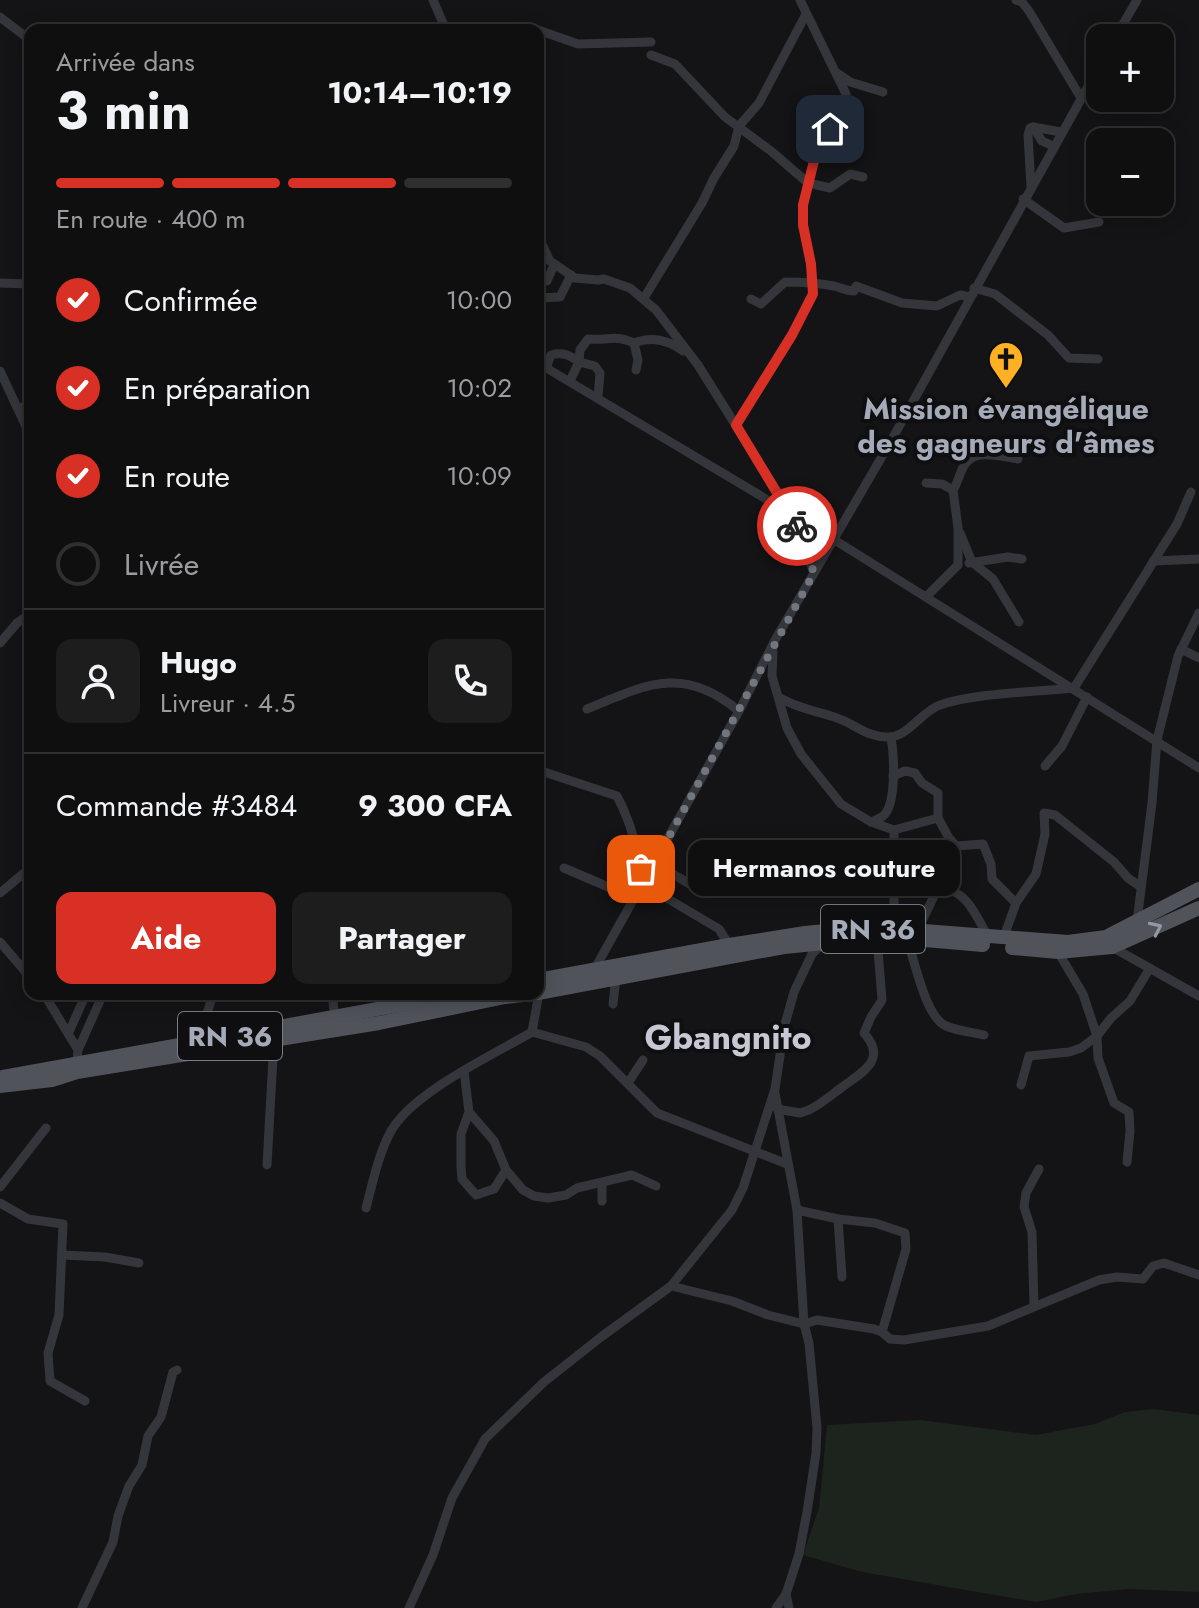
<!DOCTYPE html>
<html lang="fr">
<head>
<meta charset="utf-8">
<style>
	:root { --surface:#0f0f10; --page:#1d1d1e; --text:#f1f3f6; --muted:#9b9c9f; --line:#2f2f30; --accent:#d93025 }
	body { margin:0; font-family:Jost,sans-serif; background:var(--page); color:var(--text); height:100vh; display:flex; flex-direction:column; font-size:30px; white-space:nowrap }
	* { box-sizing:border-box; margin:0 }
	p { font-size:26px; color:var(--muted) }
	.icon { flex:none; width:44px; height:44px; fill:none; stroke:currentColor; stroke-width:2; stroke-linecap:round; stroke-linejoin:round }
	.map { position:relative; flex:1; overflow:hidden }
	.details { position:absolute; left:24px; top:24px; width:520px; height:976px; display:flex; flex-direction:column; background:var(--surface); border-radius:16px; box-shadow:0 4px 20px #0003,0 0 0 2px var(--line) }
	.details>* { flex:none }
	.fabs { position:absolute; left:1086px; top:24px; display:grid; gap:16px }
	.fabs a { display:grid; place-items:center; width:88px; height:88px; border-radius:16px; background:var(--surface); box-shadow:0 4px 20px #0003,0 0 0 2px var(--line); font-size:40px }
	.pin { position:absolute; display:grid; place-items:center; width:68px; height:68px; color:#fff; margin:-34px; border-radius:16px; box-shadow:0 4px 12px #0006 }
	.courier { position:absolute; display:grid; place-items:center; width:80px; height:80px; margin:-40px; border:6px solid #d93025; border-radius:50%; background:#fff; color:#222; box-shadow:0 2px 10px #0007 }
	.bubble { position:absolute; height:56px; border-radius:16px; background:var(--surface); box-shadow:0 4px 20px #0003,0 0 0 2px var(--line); font-size:26px; font-weight:700; line-height:56px; text-align:center }
	.head em { font-style:normal; font-weight:700 }
	.head div { display:flex; flex-direction:column-reverse }
	.head { display:flex; align-items:center; justify-content:space-between; height:136px; padding:0 32px }
	h1 { font-size:52px; font-weight:700; line-height:60px }
	.bar { display:grid; grid-template-columns:repeat(4,1fr); gap:12px 8px; align-content:center; height:96px; padding:0 32px }
	.bar i { height:10px; border-radius:6px; background:var(--line) }
	.bar .active { background:var(--accent) }
	.bar p { grid-column:span 4 }
	.line { display:flex; align-items:center; gap:20px; padding:0 32px; border-top:2px solid var(--line) }
	.line div { flex:1 }
	.round { display:grid; place-items:center; flex:none; width:84px; height:84px; border-radius:16px; background:var(--page) }
	ol { padding:0 32px; list-style:none }
	li { display:flex; align-items:center; gap:24px; height:88px }
	li p { margin-inline-start:auto }
	li .icon { padding:8px; border-radius:50%; background:var(--accent); color:#fff; stroke-width:4 }
	li:last-child { color:var(--muted) }
	li i { width:44px; height:44px; border:4px solid var(--line); border-radius:50% }
	.button { display:flex; gap:16px; margin-top:auto; padding:16px 32px }
	.button a { flex:1; height:92px; border-radius:16px; background:var(--accent); color:#fff; font-size:32px; font-weight:700; line-height:92px; text-align:center }
	.button a+a { background:var(--page); color:var(--text) }
	.map>svg:first-child { display:block }
</style>
</head>
<body>
<div class="map">
<svg width="1199" height="1608" viewBox="0 0 1199 1608">
	<rect width="100%" height="100%" fill="#141416"/>
	<polygon fill="#1c241d" points="1154,1409 1199,1415 1199,1592 1128,1589 1076,1594 1036,1602 862,1572 803,1555 819,1508 827,1425 920,1420 1036,1435 1095,1424 1125,1412"/>
	<g fill="none" stroke-linecap="round" stroke-linejoin="round">
		<g stroke="#34363b" stroke-width="9">
			<polyline points="433,0 446,30"/>
			<polyline points="1016,0 1022,2 1029,11 1081,98"/>
			<polyline points="0,17 30,40"/>
			<polyline points="515,30 521,27 537,30"/>
			<polyline points="538,30 578,44 651,42"/>
			<polyline points="1115,38 1137,0"/>
			<polyline points="651,55 675,64 725,117 771,151 808,183 830,188 850,174 863,177"/>
			<polyline points="837,73 850,82 883,92"/>
			<polyline points="1033,127 1061,132"/>
			<polyline points="1031,187 1028,135 1030,128 1033,127 1042,141 1053,146"/>
			<polyline points="1023,199 1064,228 1099,222"/>
			<polyline points="538,236 550,261 575,278 598,280 604,279 630,288 656,310 698,365 793,517 814,573"/>
			<polyline points="538,270 547,281 554,265"/>
			<polyline points="0,283 30,284"/>
			<polyline points="974,288 995,294 1048,335 1069,358 1098,359"/>
			<polyline points="538,298 560,297 571,275"/>
			<polyline points="644,298 702,203 714,178 734,146 739,126 759,103 806,14"/>
			<path d="M751,299L761,304L785,282C801,282 818,283 834,286C842,288 845,291 854,291L856,286L902,303L937,306L960,295L970,297"/>
			<path d="M634,343C651,336 669,340 683,351"/>
			<polyline points="538,363 833,539 1199,768"/>
			<path d="M546,368L551,355C563,352 570,355 579,362L570,381"/>
			<polyline points="0,371 30,435"/>
			<path d="M598,397L600,373L595,366L579,362L580,350L588,339C609,341 613,334 634,343L638,360L636,370"/>
			<polyline points="17,407 30,408"/>
			<polyline points="736,425 792,335 813,294 811,264 803,225 803,205 815,157 846,102 846,94 800,0"/>
			<polyline points="926,483 942,484 953,490 958,528 958,565 926,597"/>
			<path d="M953,490C957,484 958,479 961,472C970,446 996,456 1018,459"/>
			<polyline points="960,533 972,562 993,579 1019,622"/>
			<polyline points="1153,561 1199,559"/>
			<polyline points="969,563 1008,557 1022,559"/>
			<polyline points="0,643 17,623 30,614"/>
			<polyline points="1181,649 1199,658"/>
			<polyline points="773,650 772,676 787,728 801,754 841,804 871,822 894,830"/>
			<path d="M780,698C800,709 816,711 837,718C855,724 868,738 889,737C909,736 922,711 940,705C974,693 1036,692 1074,688L1177,524L1191,492"/>
			<path d="M587,709C647,684 683,665 739,711"/>
			<polyline points="1045,766 1062,746 1087,697"/>
			<path d="M538,770L617,796C632,824 639,853 643,884L719,929L729,945"/>
			<polyline points="893,776 905,771 915,773 922,783 938,793 938,818 894,830 894,912 898,929"/>
			<polyline points="938,818 949,838 956,846 983,844 991,864 992,879 1016,903"/>
			<path d="M871,822C874,820 880,819 883,816C897,805 894,754 891,737"/>
			<polyline points="654,863 700,890"/>
			<polyline points="564,868 634,898"/>
			<polyline points="0,893 30,868"/>
			<polyline points="894,912 921,923 923,928"/>
			<polyline points="1137,921 1152,803 1157,740 1178,656 1199,613"/>
			<path d="M921,923L935,894L945,888C969,894 976,917 988,936"/>
			<path d="M900,937L907,940C915,960 925,1017 946,1026C958,1031 972,1032 984,1035"/>
			<polyline points="1007,938 1006,931 1016,903 1036,874 1045,834 1044,813 1055,815 1114,862 1128,878 1141,887"/>
			<polyline points="0,942 30,977"/>
			<polyline points="1112,947 1199,996"/>
			<polyline points="1058,952 1083,994 1097,1036 1098,1058 1114,1103 1129,1112 1130,1131 1127,1162"/>
			<polyline points="594,970 739,711 775,640 891,441 1100,65"/>
			<polyline points="44,994 78,1050"/>
			<polyline points="332,994 335,1018"/>
			<polyline points="613,1004 616,977"/>
			<polyline points="69,1032 86,994"/>
			<polyline points="532,1032 539,993"/>
			<polyline points="207,1040 203,1027 213,994"/>
			<polyline points="77,1062 78,1050 103,994"/>
			<polyline points="464,1071 469,1112 461,1134 461,1167 462,1179 476,1195 494,1189 506,1170 494,1141 469,1112"/>
			<polyline points="628,1083 643,1060"/>
			<polyline points="1021,1085 1029,1056 1069,1052 1081,1048 1097,1036 1111,1018 1130,1001 1150,968"/>
			<polyline points="775,1093 797,1210 804,1324 809,1343 817,1428 816,1453 807,1512 799,1554 786,1594 789,1608"/>
			<path d="M777,1109L800,1113L809,1110C821,1104 830,1096 841,1088C860,1073 889,1061 864,1033L871,1017L882,1000L877,937"/>
			<polyline points="267,1165 274,1040"/>
			<polyline points="506,1170 523,1190 534,1196 548,1198 566,1195 577,1188 632,1175 656,1186"/>
			<polyline points="602,1183 602,1201"/>
			<polyline points="0,1187 46,1128"/>
			<polyline points="0,1203 28,1219 63,1224 59,1315 48,1353 50,1381 85,1401"/>
			<path d="M366,1208C373,1182 378,1155 391,1131C413,1092 493,1055 532,1032L586,1047L600,1056L657,1113L787,1164"/>
			<polyline points="797,1210 838,1219 875,1223 905,1233 906,1249 882,1332"/>
			<polyline points="838,1219 842,1277"/>
			<polyline points="62,1255 105,1257 139,1263"/>
			<polyline points="671,1286 732,1301 768,1315 804,1324 817,1320 874,1329 882,1332 890,1339 904,1340 988,1326 1099,1280 1117,1277 1143,1279 1153,1266 1164,1263 1199,1275"/>
			<polyline points="1034,1306 1032,1232 1024,1207 1026,1193 1039,1169"/>
			<polyline points="82,1608 113,1542 118,1516 129,1486 142,1465 148,1436 161,1417 173,1372 177,1370"/>
			<polyline points="409,1608 433,1555 452,1498 485,1439 544,1382 601,1337 671,1286 732,1210 743,1188 775,1089 784,1028 794,992 812,954 822,944"/>
			<polyline points="776,1608 786,1594"/>
		</g>
		<g stroke="#50535a" stroke-width="14">
			<polyline points="925,940 983,945"/>
			<polyline points="1012,948 1058,952 1112,947 1199,908"/>
			<polyline points="538,980 729,945 805,933 856,928 898,929 1068,942 1106,937 1199,889"/>
			<polyline points="538,993 784,947 884,937"/>
			<polyline points="3,1077 460,994"/>
			<polyline points="0,1086 52,1080 77,1072 379,1023 505,997 531,994"/>
		</g>
	</g>
	<defs><path id="oneway-chevron" d="M-2-3.5L2.5 0L-2 3.5" fill="none" stroke-width="1.6" stroke-linecap="round" stroke-linejoin="round" transform="scale(2)"/></defs>
	<use stroke="#9399a4" href="#oneway-chevron" transform="translate(1156 928) rotate(-25)"/>
	<g fill="none" stroke-linecap="round" stroke-linejoin="round">
		<polyline stroke="#72767f" stroke-width="8" stroke-dasharray="0 14.4" points="641,869 643,884 814,573 797,526"/>
		<polyline stroke="#d93025" stroke-width="10" points="797,526 736,425 792,335 813,294 811,264 803,225 803,205 815,157 830,129"/>
	</g>
	<defs>
		<g id="church-pin" transform="scale(1.8)"><path d="M0 17L-7.5 6A9.5 9.5 0 1 1 7.5 6Z" fill="#ffb123" stroke="#0f0f11"/><path d="M-1.2-6h2.4v3.5h3.3v2.4h-3.3V6h-2.4V-.1h-3.3v-2.4h3.3Z" fill="#111"/></g>
	</defs>
	<g fill-rule="evenodd">
		<use href="#church-pin" x="1006" y="359"/>
	</g>
	<g text-anchor="middle" dominant-baseline="central" stroke-width="8" stroke-linejoin="round" paint-order="stroke">
		<g fill="#0f0f11" stroke="#777c85" stroke-width="2">
			<rect x="821" y="905" width="104" height="48" rx="6"/>
			<rect x="178" y="1012" width="104" height="48" rx="6"/>
		</g>
		<g font-size="28" font-weight="bold" fill="#a4aab7">
			<text x="873" y="929">RN 36</text>
			<text x="230" y="1036">RN 36</text>
		</g>
		<g font-size="30" font-weight="bold" fill="#a4aab7" stroke="#0f0f11">
			<text x="1006" y="408">Mission évangélique<tspan x="1006" dy="34">des gagneurs d'âmes</tspan></text>
		</g>
		<g font-size="34" font-weight="bold" fill="#c6c9d3" stroke="#0f0f11">
			<text x="728" y="1037">Gbangnito</text>
		</g>
	</g>
</svg>
<div class="fabs">
<a>+</a>
<a>−</a>
</div>
<div class="pin" style="left:641px;top:869px;background:#ea580c"><svg class="icon" aria-label="bag" viewBox="0 0 24 24"><path d="M5 8h14l-1 12H6zM9 8a3 3 0 0 1 6 0"/></svg></div>
<div class="pin" style="left:830px;top:129px;background:#1f2937"><svg class="icon" aria-label="home" viewBox="0 0 24 24"><path d="M3 11l9-7 9 7M6 9v11h12V9"/></svg></div>
<div class="courier" style="left:797px;top:526px"><svg class="icon" aria-label="bike" viewBox="0 0 24 24"><circle cx="6" cy="16" r="4"/><circle cx="18" cy="16" r="4"/><path d="M6 16l4-8h5l3 8M10 8l3 8H6M13 5h3"/></svg></div>
<div class="bubble" style="left:688px;top:840px;width:272px">Hermanos couture</div>
<section class="details">
<div class="head"><div><h1>3 min</h1><p>Arrivée dans</p></div><em>10:14–10:19</em></div>
<div class="bar"><i class="active"></i><i class="active"></i><i class="active"></i><i></i><p>En route · 400 m</p></div>
<ol>
<li><svg class="icon" aria-label="check" viewBox="0 0 24 24"><path d="M5 12l5 5 9-10"/></svg>Confirmée<p>10:00</p></li>
<li><svg class="icon" aria-label="check" viewBox="0 0 24 24"><path d="M5 12l5 5 9-10"/></svg>En préparation<p>10:02</p></li>
<li><svg class="icon" aria-label="check" viewBox="0 0 24 24"><path d="M5 12l5 5 9-10"/></svg>En route<p>10:09</p></li>
<li><i></i>Livrée</li>
</ol>
<div class="line" style="height:144px"><a class="round"><svg class="icon" aria-label="person" viewBox="0 0 24 24"><circle cx="12" cy="8" r="4"/><path d="M4 21q1-7 8-7t8 7"/></svg></a><div><b>Hugo</b><p>Livreur · 4.5</p></div><a class="round"><svg class="icon" aria-label="phone" viewBox="0 0 24 24"><path d="M5 4h4l2 5-3 2q2 4 5 5l2-3 5 2v4C11 20 4 13 5 4z"/></svg></a></div>
<div class="line" style="height:104px"><div>Commande #3484</div><b>9 300 CFA</b></div>
<div class="button"><a>Aide</a><a>Partager</a></div>
</section>
</div>
</body>
</html>
